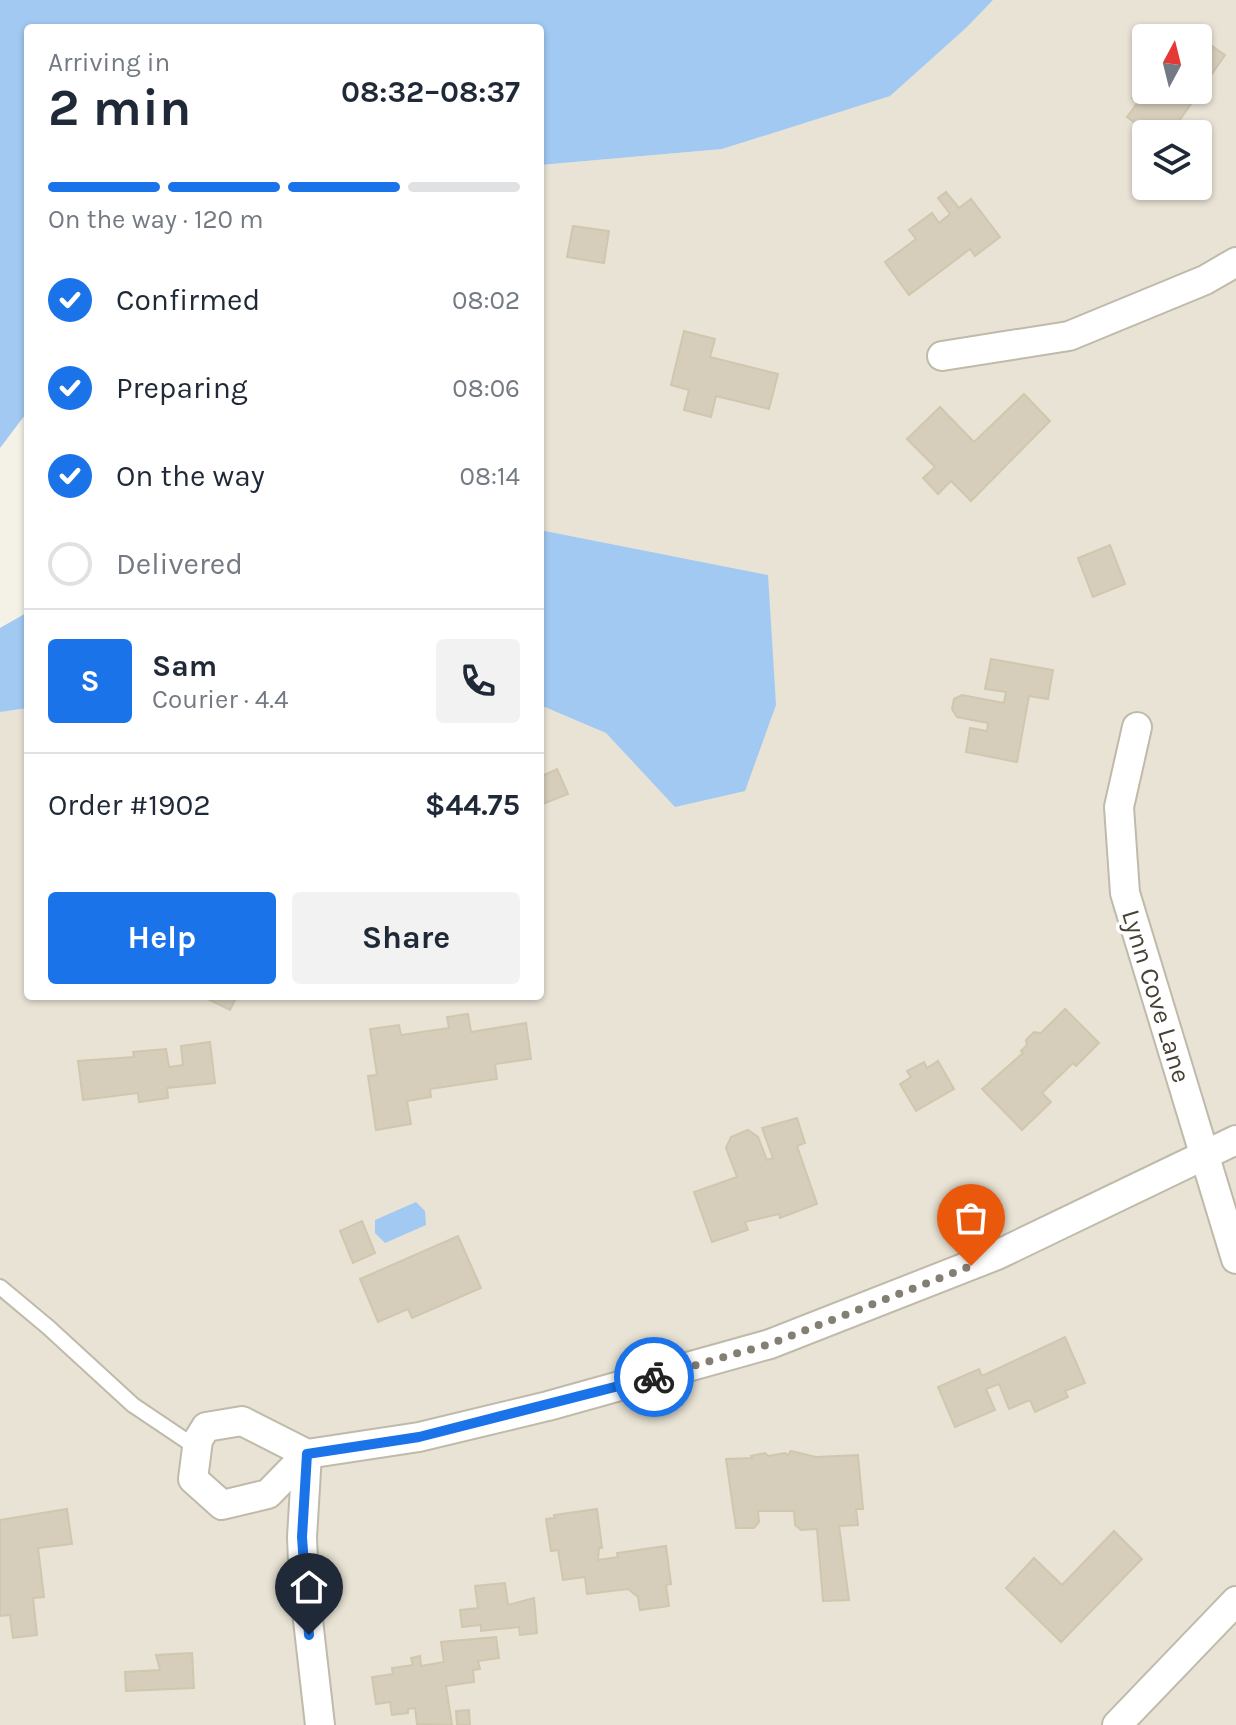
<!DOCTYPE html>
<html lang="en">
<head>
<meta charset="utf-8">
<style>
	:root { --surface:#fff; --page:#f2f2f3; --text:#1f2937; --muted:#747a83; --line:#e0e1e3; --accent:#1a73e8 }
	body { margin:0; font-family:Karla,sans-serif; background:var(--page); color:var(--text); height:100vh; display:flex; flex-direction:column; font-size:30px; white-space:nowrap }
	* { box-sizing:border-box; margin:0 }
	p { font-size:26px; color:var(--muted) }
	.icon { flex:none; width:44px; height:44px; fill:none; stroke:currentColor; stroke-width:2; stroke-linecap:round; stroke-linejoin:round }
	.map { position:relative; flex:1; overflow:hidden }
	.side { position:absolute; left:24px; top:24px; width:520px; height:976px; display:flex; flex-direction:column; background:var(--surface); border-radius:8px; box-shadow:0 2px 6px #0004 }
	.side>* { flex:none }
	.needle { width:52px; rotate:7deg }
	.fabs { position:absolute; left:1132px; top:24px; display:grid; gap:16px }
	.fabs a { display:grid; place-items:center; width:80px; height:80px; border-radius:8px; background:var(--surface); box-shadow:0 2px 6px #0004; font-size:40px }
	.pin { position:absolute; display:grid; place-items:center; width:68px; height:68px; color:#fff; margin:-82px -34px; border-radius:50% 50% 50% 0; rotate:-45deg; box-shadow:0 0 8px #0007 }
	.pin .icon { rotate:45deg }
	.courier { position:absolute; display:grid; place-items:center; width:80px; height:80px; margin:-40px; border:6px solid #1a73e8; border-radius:50%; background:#fff; color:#222; box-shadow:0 2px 10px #0007 }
	.overview em { font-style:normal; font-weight:700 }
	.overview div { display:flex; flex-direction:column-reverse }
	.overview { display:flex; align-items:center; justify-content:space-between; height:136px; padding:0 24px }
	h1 { font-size:52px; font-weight:700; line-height:60px }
	.bar { display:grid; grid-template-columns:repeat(4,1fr); gap:12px 8px; align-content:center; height:96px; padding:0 24px }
	.bar i { height:10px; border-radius:6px; background:var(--line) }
	.bar .current { background:var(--accent) }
	.bar p { grid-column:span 4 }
	.line { display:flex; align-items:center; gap:20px; padding:0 24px; border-top:2px solid var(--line) }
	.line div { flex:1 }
	.round { display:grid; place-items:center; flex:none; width:84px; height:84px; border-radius:8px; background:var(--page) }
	ol { padding:0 24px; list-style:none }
	li { display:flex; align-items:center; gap:24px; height:88px }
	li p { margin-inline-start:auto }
	li .icon { padding:8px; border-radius:50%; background:var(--accent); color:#fff; stroke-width:4 }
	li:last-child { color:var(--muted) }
	li i { width:44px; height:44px; border:4px solid var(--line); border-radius:50% }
	.cta { display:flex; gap:16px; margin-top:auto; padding:16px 24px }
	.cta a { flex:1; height:92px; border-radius:8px; background:var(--accent); color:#fff; font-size:32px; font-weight:700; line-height:92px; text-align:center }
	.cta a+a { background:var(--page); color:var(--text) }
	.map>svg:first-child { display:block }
</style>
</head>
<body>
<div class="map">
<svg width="1236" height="1725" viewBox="0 0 1236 1725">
	<rect width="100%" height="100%" fill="#f4f1e6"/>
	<path fill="#e8e3d4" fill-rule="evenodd" d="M993,0H1236V1725H0V712L28,708V996H540V705L606,733L676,807L768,575L540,530V165L722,149L889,96L966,28ZM1146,38H1198V90H1146ZM1146,134H1198V186H1146Z"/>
	<g fill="#a1c9f2">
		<polygon points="0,0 993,0 966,28 890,96 722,149 540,165 540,28 28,28 28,411 0,448"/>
		<polygon points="540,530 768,575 776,705 745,791 675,807 606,733 540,705"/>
		<polygon points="28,612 28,708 0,712 0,628"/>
		<polygon points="416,1202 425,1211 426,1225 385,1243 375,1233 375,1220"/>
	</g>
	<g fill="#d6cebb" stroke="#d1c6ae" stroke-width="2">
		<polygon points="1196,35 1225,55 1170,134 1150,134 1127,117 1138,102 1132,98 1145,80 1146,90 1198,90"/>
		<polygon points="946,192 959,208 971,199 1000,237 975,256 970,249 909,295 885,262 916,239 909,230 932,213 939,223 950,214 938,198"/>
		<polygon points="573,226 609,231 604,263 567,257"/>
		<polygon points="684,331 715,339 710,357 778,374 769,409 716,396 711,417 684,410 689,390 671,385"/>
		<polygon points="1024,394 1050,421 971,501 951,481 938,494 923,478 935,467 907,439 940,407 974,442"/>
		<polygon points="1110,545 1125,584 1093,597 1078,558"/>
		<polygon points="991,659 1053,670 1048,699 1029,696 1017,762 966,752 970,728 987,731 988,723 957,717 952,709 954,699 962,695 1004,703 1006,692 985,689"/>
		<polygon points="557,769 568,794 540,805 540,777"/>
		<polygon points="207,996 237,996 230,1010 206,998"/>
		<polygon points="1065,1009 1099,1043 1076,1066 1073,1063 1042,1093 1051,1102 1022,1130 982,1089 1023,1053 1021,1051 1027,1045 1026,1040 1034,1032 1041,1033"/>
		<polygon points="468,1014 471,1032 526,1023 531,1059 495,1064 497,1079 430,1089 431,1097 407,1101 411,1124 376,1130 368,1076 377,1075 370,1029 399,1025 401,1035 449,1028 447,1017"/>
		<polygon points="210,1042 215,1083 167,1088 168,1098 139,1102 138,1093 83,1100 78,1061 134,1057 133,1052 166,1049 169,1067 183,1065 181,1046"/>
		<polygon points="938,1061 954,1089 916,1111 900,1084 911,1077 907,1071 924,1062 927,1068"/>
		<polygon points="797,1118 805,1143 797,1146 817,1204 780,1218 779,1214 745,1222 748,1230 712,1242 694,1192 737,1177 726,1148 731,1137 748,1130 758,1137 767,1160 773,1158 762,1128"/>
		<polygon points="362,1221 375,1253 353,1263 340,1231"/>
		<polygon points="458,1236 481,1288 412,1318 408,1309 378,1322 360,1279"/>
		<polygon points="1065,1337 1085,1383 1065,1391 1068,1397 1035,1412 1030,1400 1009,1409 999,1384 986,1389 995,1410 955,1427 938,1387 979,1369 982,1376"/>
		<polygon points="791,1451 816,1457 858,1455 863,1509 856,1509 858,1525 839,1526 849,1600 823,1601 817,1529 801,1530 795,1525 794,1511 758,1511 759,1522 754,1528 736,1528 726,1459 752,1458 751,1456 765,1453 768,1456 785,1453 788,1455"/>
		<polygon points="67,1509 72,1544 38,1548 44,1597 33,1598 37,1635 13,1638 10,1615 0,1616 0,1520"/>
		<polygon points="597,1509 602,1548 599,1548 598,1560 618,1557 617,1553 666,1546 671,1584 666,1585 669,1606 640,1610 638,1597 628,1589 587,1594 585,1577 563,1580 558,1550 551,1551 546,1519 555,1518 554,1515"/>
		<polygon points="1114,1531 1142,1559 1061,1642 1006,1588 1034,1558 1062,1585"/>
		<polygon points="505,1583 508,1605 534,1598 537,1633 520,1635 519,1627 481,1631 481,1625 462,1627 460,1610 478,1608 475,1586"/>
		<polygon points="496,1637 499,1658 478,1661 480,1669 473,1670 474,1682 446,1686 452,1725 417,1724 415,1708 408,1709 408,1713 392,1715 390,1702 376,1704 372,1677 393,1674 392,1668 413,1665 411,1658 420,1656 421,1666 444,1662 441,1642"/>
		<polygon points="192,1653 194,1688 126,1691 125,1672 160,1670 156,1655"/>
		<polygon points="469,1710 470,1725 457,1725 456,1711"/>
	</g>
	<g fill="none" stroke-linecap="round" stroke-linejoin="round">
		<g stroke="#bfbaa9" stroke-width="18">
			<polyline id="service" points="0,1287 48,1327 133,1405 197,1448"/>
		</g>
		<g stroke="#bfbaa9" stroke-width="32">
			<g id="minor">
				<polyline points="942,356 1069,336 1205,280 1236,262"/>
				<polyline points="1137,727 1119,807 1125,893 1236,1259"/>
				<polyline points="307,1454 242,1421 206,1427 198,1440 193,1479 222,1505 268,1494 307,1454 419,1437 548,1406 770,1344 997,1255 1236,1140"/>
				<polyline points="307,1454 302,1537 304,1585 320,1725"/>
				<polyline points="1117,1725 1236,1601"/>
			</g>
		</g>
		<use href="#service" stroke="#fff" stroke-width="14"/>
		<use href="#minor" stroke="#fff" stroke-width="28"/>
	</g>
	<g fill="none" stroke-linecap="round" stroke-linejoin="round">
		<polyline stroke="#847f73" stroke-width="8" stroke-dasharray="0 14.4" points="654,1377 770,1344 971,1266"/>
		<polyline stroke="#1a73e8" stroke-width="10" points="309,1635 302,1537 307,1454 419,1437 654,1377"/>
	</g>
	<g text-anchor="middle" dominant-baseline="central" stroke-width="7" stroke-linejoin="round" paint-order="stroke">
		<g font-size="26" fill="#474235" stroke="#fff">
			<text transform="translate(1156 996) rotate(73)">Lynn Cove Lane</text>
		</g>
	</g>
</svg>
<div class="fabs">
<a><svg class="needle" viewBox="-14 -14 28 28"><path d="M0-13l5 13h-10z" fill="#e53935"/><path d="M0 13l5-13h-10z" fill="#747a83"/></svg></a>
<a><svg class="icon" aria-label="layers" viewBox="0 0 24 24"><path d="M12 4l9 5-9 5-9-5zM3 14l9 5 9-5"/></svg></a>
</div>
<div class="pin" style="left:971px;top:1266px;background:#ea580c"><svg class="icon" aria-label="bag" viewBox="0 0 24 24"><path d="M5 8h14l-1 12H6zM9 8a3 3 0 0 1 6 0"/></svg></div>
<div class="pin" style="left:309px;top:1635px;background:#1f2937"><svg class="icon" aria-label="home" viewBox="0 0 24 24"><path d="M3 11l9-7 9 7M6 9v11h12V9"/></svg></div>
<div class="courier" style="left:654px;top:1377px"><svg class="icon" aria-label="bike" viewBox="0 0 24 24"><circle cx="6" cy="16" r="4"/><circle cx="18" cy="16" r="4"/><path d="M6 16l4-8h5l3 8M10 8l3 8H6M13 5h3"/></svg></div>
<section class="side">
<div class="overview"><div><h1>2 min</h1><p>Arriving in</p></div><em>08:32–08:37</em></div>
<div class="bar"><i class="current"></i><i class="current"></i><i class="current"></i><i></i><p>On the way · 120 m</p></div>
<ol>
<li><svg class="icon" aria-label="check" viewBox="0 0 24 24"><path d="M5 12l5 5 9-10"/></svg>Confirmed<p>08:02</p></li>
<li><svg class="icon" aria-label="check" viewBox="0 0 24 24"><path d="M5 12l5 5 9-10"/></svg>Preparing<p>08:06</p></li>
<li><svg class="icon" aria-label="check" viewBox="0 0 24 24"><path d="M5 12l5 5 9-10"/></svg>On the way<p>08:14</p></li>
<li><i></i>Delivered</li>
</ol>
<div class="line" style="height:144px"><b class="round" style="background:var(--accent);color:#fff">S</b><div><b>Sam</b><p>Courier · 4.4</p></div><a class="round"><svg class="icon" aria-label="phone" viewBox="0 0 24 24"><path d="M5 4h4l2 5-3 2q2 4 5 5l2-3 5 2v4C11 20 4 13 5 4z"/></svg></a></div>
<div class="line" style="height:104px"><div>Order #1902</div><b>$44.75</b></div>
<div class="cta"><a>Help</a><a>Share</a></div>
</section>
</div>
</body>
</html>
